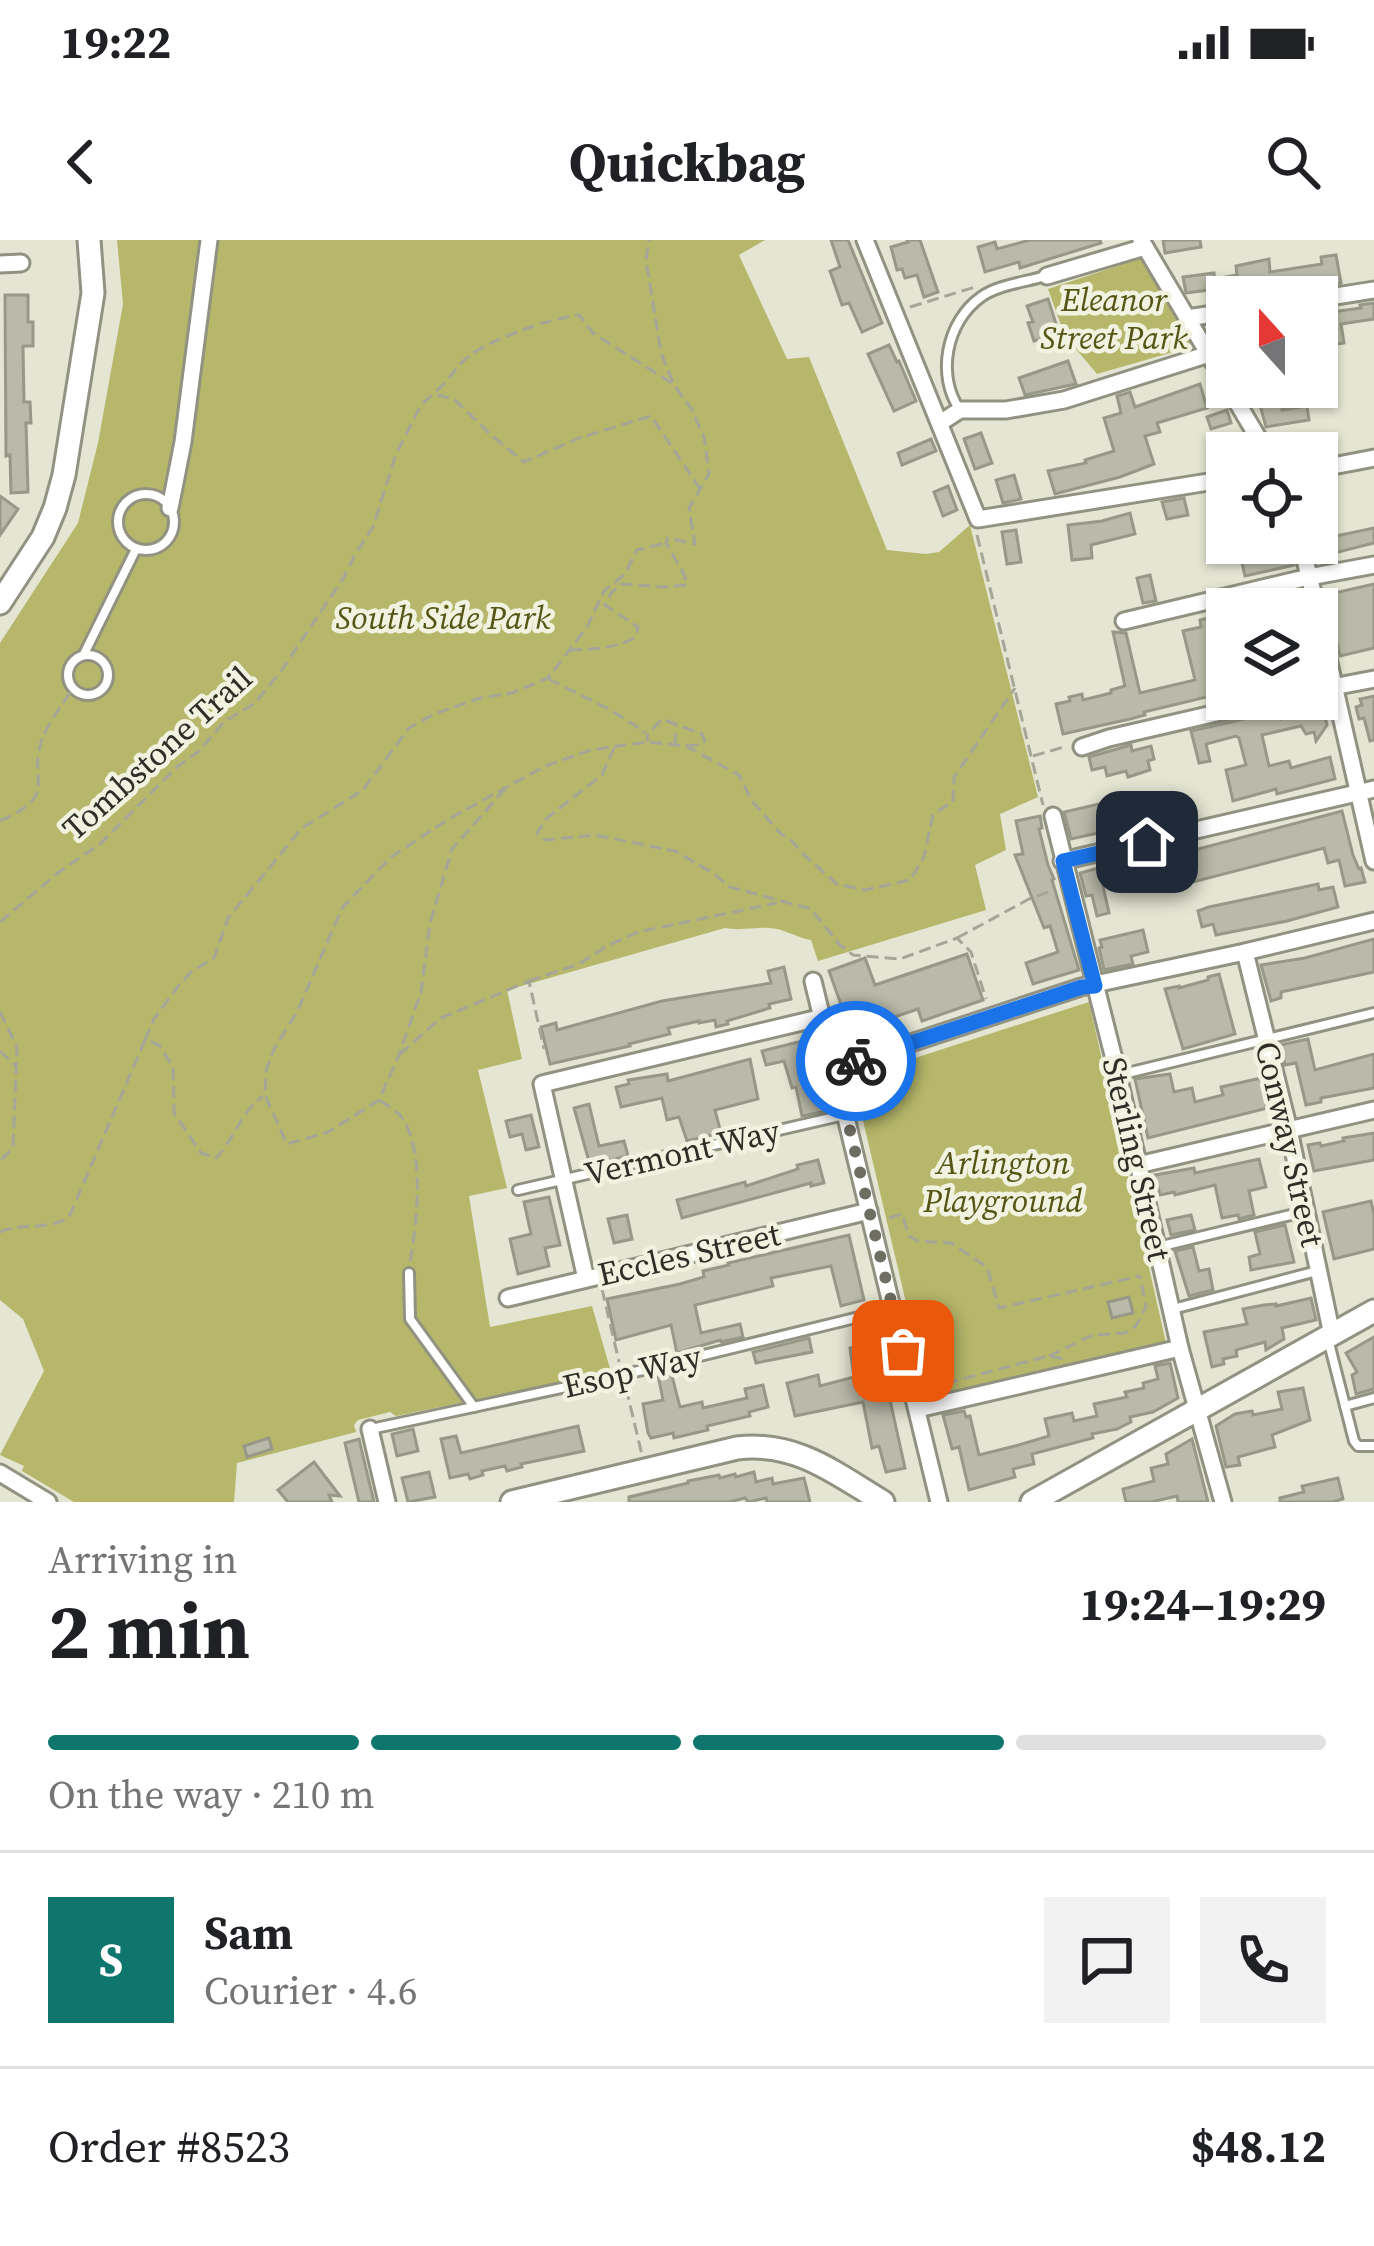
<!DOCTYPE html>
<html lang="en">
<head>
<meta charset="utf-8">
<style>
	:root { --surface:#fff; --page:#f2f2f2; --text:#202124; --muted:#757577; --line:#e0e0e0; --accent:#0f766e }
	body { margin:0; font-family:"Source Serif 4",serif; background:var(--page); color:var(--text); height:100vh; display:flex; flex-direction:column; font-size:45px; white-space:nowrap }
	* { box-sizing:border-box; margin:0 }
	p { font-size:39px; color:var(--muted) }
	.icon { flex:none; width:66px; height:66px; fill:none; stroke:currentColor; stroke-width:2; stroke-linecap:round; stroke-linejoin:round }
	.map { position:relative; height:1262px; overflow:hidden }
	.sheet { display:flex; flex-direction:column; background:var(--surface); flex:1 }
	.sheet>* { flex:none }
	.needle { width:78px; rotate:339deg }
	.fabs { position:absolute; left:1206px; top:36px; display:grid; gap:24px }
	.fabs a { display:grid; place-items:center; width:132px; height:132px; border-radius:0px; background:var(--surface); box-shadow:0 3px 9px #0004; font-size:60px }
	.pin { position:absolute; display:grid; place-items:center; width:102px; height:102px; color:#fff; margin:-51px; border-radius:24px; box-shadow:0 6px 18px #0006 }
	.courier { position:absolute; display:grid; place-items:center; width:120px; height:120px; margin:-60px; border:9px solid #1a73e8; border-radius:50%; background:#fff; color:#222; box-shadow:0 3px 15px #0007 }
	.head em { font-style:normal; font-weight:700 }
	.head div { display:flex; flex-direction:column-reverse }
	.head { display:flex; align-items:center; justify-content:space-between; height:204px; padding:0 48px }
	h1 { font-size:78px; font-weight:700; line-height:90px }
	.bar { display:grid; grid-template-columns:repeat(4,1fr); gap:18px 12px; align-content:center; height:144px; padding:0 48px }
	.bar i { height:15px; border-radius:9px; background:var(--line) }
	.bar .active { background:var(--accent) }
	.bar p { grid-column:span 4 }
	.line { display:flex; align-items:center; gap:30px; padding:0 48px; border-top:3px solid var(--line) }
	.line div { flex:1 }
	.round { display:grid; place-items:center; flex:none; width:126px; height:126px; border-radius:0px; background:var(--page) }
	.status { display:flex; justify-content:space-between; align-items:center; height:84px; padding:0 60px; background:var(--surface); direction:ltr }
	.status svg { height:33px; fill:currentColor }
	header { display:flex; justify-content:space-between; align-items:center; height:156px; padding:0 48px; background:var(--surface); font-size:54px; font-weight:700 }
	.map>svg:first-child { display:block }
</style>
</head>
<body>
<div class="status"><b>19:22</b><svg viewBox="0 0 49 12"><path d="M0 12V9h3v3zM5 12V6h3v6zM10 12V3h3v9zM15 12V0h3v12zM26 1h20v11H26zM47 4h2v5h-2z"/></svg></div>
<header><svg class="icon" aria-label="back" viewBox="0 0 24 24"><path d="M15 5l-7 7 7 7"/></svg>Quickbag<svg class="icon" aria-label="search" viewBox="0 0 24 24"><circle cx="10" cy="10" r="6"/><path d="M15 15l6 6"/></svg></header>
<div class="map">
<svg width="1374" height="1262" viewBox="0 0 1374 1262">
	<rect width="100%" height="100%" fill="#e4e5d2"/>
	<g fill="#b6b76a">
		<path d="M117,0H765L739,15L787,119L809,117L887,310L926,314L939,312L970,285L1038,557L1000,574L1006,610L975,625L986,670L818,721L811,700C797,698 783,688 769,688C754,687 741,691 725,688L507,750L522,819L478,830L507,948L469,956L490,1087L592,1066L611,1132L396,1176L390,1172L358,1180L354,1185L356,1192L237,1223L234,1262H74L22,1231L24,1226L0,1215L44,1131L23,1079L0,1060V403L78,283L98,203L123,64Z"/>
		<polygon points="1144,17 1194,106 1097,134 1065,96 1048,49"/>
		<polygon points="1089,762 1166,1103 934,1157 929,1154 925,1143 853,838"/>
	</g>
	<g fill="#b9baa9" stroke="#979887" stroke-width="3">
		<polygon points="831,0 848,0 882,83 862,92 849,63 842,65 830,31 840,27"/>
		<polygon points="907,0 920,0 938,52 924,57 917,35 905,38 902,29 897,30 891,7 908,2"/>
		<polygon points="1030,0 1100,0 1101,3 1020,28 1019,22 985,32 978,7 995,2 997,9"/>
		<polygon points="1163,0 1200,0 1201,7 1165,13"/>
		<polygon points="1336,15 1341,43 1305,48 1304,41 1272,45 1247,51 1248,55 1230,57 1226,37 1237,35 1236,26 1269,19 1270,32 1322,24 1321,17"/>
		<polygon points="1214,33 1216,49 1186,53 1183,37"/>
		<polygon points="5,55 28,55 28,82 33,82 33,106 23,106 24,162 30,162 31,183 26,183 28,252 11,253 10,215 6,216"/>
		<polygon points="1048,59 1059,93 1034,101 1028,83 1033,82 1027,66"/>
		<polygon points="1374,63 1374,79 1341,84 1344,103 1317,107 1317,74 1361,68 1360,65"/>
		<polygon points="889,105 897,122 899,121 916,161 894,171 868,114"/>
		<polygon points="1068,121 1076,144 1025,155 1019,138"/>
		<polygon points="1200,144 1207,168 1157,183 1160,192 1145,196 1154,224 1120,237 1055,254 1048,231 1086,223 1085,220 1114,211 1104,178 1121,173 1117,156 1130,152 1135,167"/>
		<polygon points="1281,162 1282,170 1307,166 1309,180 1266,187 1260,165"/>
		<polygon points="1227,170 1231,183 1211,189 1207,177"/>
		<polygon points="981,193 992,223 975,229 964,199"/>
		<polygon points="931,199 936,211 902,225 898,213"/>
		<polygon points="1014,235 1021,259 1003,263 996,240"/>
		<polygon points="948,246 957,270 943,276 934,252"/>
		<polygon points="0,256 18,269 0,295"/>
		<polygon points="1184,258 1188,275 1167,279 1162,262"/>
		<polygon points="1130,273 1135,294 1091,305 1092,318 1072,320 1068,285 1102,281"/>
		<polygon points="1374,288 1374,303 1330,314 1331,318 1318,321 1314,303 1317,300"/>
		<polygon points="1016,290 1021,322 1007,324 1002,292"/>
		<polygon points="1251,303 1253,312 1289,305 1294,325 1245,336 1238,305"/>
		<polygon points="1150,335 1156,361 1143,363 1137,338"/>
		<polygon points="1374,344 1374,408 1340,416 1326,355"/>
		<polygon points="1227,373 1227,398 1218,400 1227,438 1227,452 1144,472 1145,475 1130,479 1063,494 1056,464 1070,461 1069,457 1082,454 1083,460 1111,453 1111,450 1125,446 1113,392 1126,393 1140,453 1195,440 1183,391 1201,387 1200,380"/>
		<polygon points="1374,456 1374,500 1370,501 1364,478 1359,479 1356,467 1362,465 1360,459"/>
		<polygon points="1323,469 1327,485 1316,501 1314,492 1306,494 1301,486 1262,495 1269,526 1289,521 1291,528 1330,517 1335,539 1277,554 1276,549 1233,561 1226,530 1246,525 1239,498 1236,496 1206,504 1210,521 1199,523 1191,491 1279,471 1281,479"/>
		<polygon points="1131,505 1132,511 1151,506 1154,519 1148,521 1150,530 1128,537 1126,531 1107,536 1105,527 1092,530 1089,517"/>
		<polygon points="1128,561 1134,585 1071,599 1064,572 1099,564 1100,568"/>
		<polygon points="1342,571 1353,615 1359,629 1361,628 1365,642 1345,646 1339,620 1328,623 1324,608 1170,648 1169,642 1137,650 1134,639 1103,646 1109,673 1097,676 1092,655 1086,656 1080,633 1114,624 1115,631"/>
		<polygon points="1040,576 1042,588 1039,589 1048,625 1054,639 1052,640 1079,730 1033,744 1026,723 1058,712 1050,686 1044,688 1015,615 1023,614 1016,581"/>
		<polygon points="1318,644 1319,650 1333,647 1338,667 1287,681 1216,695 1213,684 1202,687 1198,671 1209,667"/>
		<polygon points="1143,690 1148,712 1131,716 1133,724 1104,730 1099,708 1102,707 1100,700"/>
		<polygon points="1374,699 1374,732 1281,752 1281,758 1271,761 1261,725 1305,718"/>
		<polygon points="967,714 983,760 922,781 918,769 868,786 866,781 849,787 829,731 865,718 875,745"/>
		<polygon points="784,727 791,759 769,764 770,768 727,781 728,784 716,787 715,780 699,783 699,781 668,788 670,794 629,804 630,806 550,824 541,787 556,783 557,790 662,761 771,743 768,731"/>
		<polygon points="1219,734 1235,794 1183,809 1165,749 1179,746 1179,748 1208,740 1208,737"/>
		<polygon points="810,799 822,841 827,871 802,876 796,847 792,848 784,821 766,825 762,811"/>
		<polygon points="1308,799 1315,830 1374,814 1374,848 1321,858 1321,862 1306,865 1296,823 1285,825 1280,805"/>
		<polygon points="750,819 758,859 715,870 721,893 687,901 679,877 667,880 662,858 621,867 616,847 629,844 628,840 667,834 668,841"/>
		<polygon points="1170,834 1174,852 1192,848 1195,862 1223,855 1221,847 1261,838 1268,868 1148,898 1135,839"/>
		<polygon points="589,864 599,906 624,901 628,916 590,925 574,868"/>
		<polygon points="531,875 539,907 526,910 522,894 510,897 506,881"/>
		<polygon points="1374,893 1374,920 1314,931 1308,905 1320,903 1321,906 1344,901 1343,898"/>
		<polygon points="1259,919 1266,947 1249,951 1254,975 1239,979 1238,975 1222,978 1215,945 1175,955 1174,952 1160,955 1155,935 1194,928 1195,933"/>
		<polygon points="818,920 824,943 811,946 811,943 682,978 677,960 745,942 746,946 798,929 797,925"/>
		<polygon points="549,957 560,1005 545,1008 549,1026 518,1034 510,999 531,994 524,962"/>
		<polygon points="1371,961 1374,975 1374,1009 1334,1019 1323,972"/>
		<polygon points="627,975 632,999 614,1003 608,979"/>
		<polygon points="1191,975 1195,990 1171,995 1167,980"/>
		<polygon points="1285,985 1294,1022 1251,1030 1249,1017 1260,1014 1255,992"/>
		<polygon points="849,995 864,1060 841,1066 831,1026 771,1038 773,1046 695,1065 701,1093 740,1084 743,1097 721,1102 720,1100 677,1113 671,1085 616,1100 607,1059 680,1044 704,1037 703,1031 729,1025 728,1023"/>
		<polygon points="1193,1007 1199,1031 1209,1029 1213,1050 1189,1056 1175,1011"/>
		<polygon points="1129,1057 1133,1073 1112,1078 1108,1062"/>
		<polygon points="1311,1058 1316,1080 1282,1088 1284,1099 1266,1110 1265,1102 1236,1110 1237,1116 1223,1119 1224,1124 1212,1127 1204,1092 1247,1084 1243,1069 1264,1065 1276,1064 1276,1066"/>
		<polygon points="1374,1097 1374,1149 1356,1154 1352,1135 1357,1132 1346,1113"/>
		<polygon points="809,1098 812,1112 756,1123 753,1112"/>
		<polygon points="877,1101 905,1228 886,1232 879,1206 872,1208 863,1162 795,1176 787,1143 818,1135 820,1146 854,1137 850,1108"/>
		<polygon points="1170,1123 1178,1158 1153,1172 1130,1177 1131,1182 1117,1189 1092,1194 1093,1198 1032,1214 1034,1224 1013,1229 1015,1237 969,1250 959,1207 952,1209 943,1175 964,1171 966,1177 970,1176 979,1215 1015,1206 1049,1196 1045,1179 1072,1173 1074,1181 1097,1176 1094,1164 1127,1157 1125,1152 1144,1148 1143,1143 1158,1139 1155,1126"/>
		<polygon points="671,1132 680,1167 702,1162 703,1168 747,1158 745,1149 763,1145 768,1167 749,1172 750,1176 707,1186 708,1190 674,1198 673,1193 651,1198 648,1193 643,1164 663,1160 658,1135"/>
		<polygon points="1303,1148 1310,1180 1272,1195 1275,1207 1238,1217 1240,1225 1226,1227 1216,1186 1235,1174 1252,1171 1253,1175 1282,1169 1278,1152"/>
		<polygon points="578,1186 584,1211 521,1224 522,1227 507,1231 505,1226 482,1231 483,1235 470,1239 468,1234 450,1238 441,1199 456,1196 461,1213"/>
		<polygon points="413,1189 418,1211 397,1216 392,1194"/>
		<polygon points="269,1198 272,1209 247,1217 244,1206"/>
		<polygon points="359,1199 374,1262 359,1262 345,1203"/>
		<polygon points="1192,1199 1208,1262 1178,1262 1177,1256 1151,1262 1126,1262 1123,1249 1154,1241 1151,1228 1168,1224 1166,1214"/>
		<polygon points="314,1222 340,1256 329,1255 332,1262 288,1262 278,1250"/>
		<polygon points="429,1232 435,1257 408,1262 402,1238"/>
		<polygon points="754,1232 756,1242 772,1238 773,1244 804,1238 810,1262 767,1262 766,1258 748,1262 745,1258 729,1262 629,1262 629,1257 688,1243 688,1241 719,1235 720,1238 735,1234 736,1237"/>
		<polygon points="1338,1238 1343,1259 1332,1262 1280,1262 1280,1258 1304,1252 1302,1246"/>
	</g>
	<g fill="none" stroke-linecap="round" stroke-linejoin="round">
		<g stroke="#919281" stroke-width="14">
			<g id="lane">
				<path d="M960,170C936,136 946,82 981,57C997,45 1026,42 1045,36"/>
				<circle cx="146" cy="282" r="28"/>
				<polyline points="84,414 136,309"/>
				<circle cx="88" cy="435" r="20"/>
				<polyline points="1119,835 1374,773"/>
				<polyline points="518,950 844,875"/>
				<polyline points="1158,1007 1303,972"/>
				<polyline points="409,1033 410,1079 474,1167"/>
				<polyline points="1173,1069 1317,1031"/>
				<polyline points="1328,1099 1354,1201 1358,1206 1374,1206"/>
				<polyline points="1345,1166 1374,1158"/>
				<polyline points="371,1189 622,1135 892,1069"/>
			</g>
		</g>
		<g stroke="#919281" stroke-width="21">
			<g id="street">
				<polyline points="865,0 978,279 1227,239"/>
				<polyline points="1141,0 1227,145"/>
				<polyline points="0,24 21,23"/>
				<polyline points="1047,36 1145,7"/>
				<polyline points="1317,59 1374,50"/>
				<polyline points="1187,78 1227,72"/>
				<polyline points="1228,147 1267,213"/>
				<polyline points="940,183 960,170 1006,170 1064,160 1209,114"/>
				<polyline points="1317,229 1374,218"/>
				<polyline points="170,268 183,202 209,0"/>
				<polyline points="1301,303 1317,369"/>
				<polyline points="1317,370 1374,621"/>
				<polyline points="1124,381 1309,337 1374,325"/>
				<polyline points="1317,450 1374,439"/>
				<polyline points="1082,507 1109,498 1277,459"/>
				<polyline points="1053,576 1118,835 1180,1108 1223,1262"/>
				<polyline points="1062,621 1374,549"/>
				<polyline points="1245,712 1289,890 1332,1095"/>
				<polyline points="813,741 939,1262"/>
				<polyline points="835,828 1081,747 1245,712 1374,681"/>
				<polyline points="1138,925 1374,870"/>
				<polyline points="586,1039 542,844 823,777"/>
				<polyline points="508,1058 869,971"/>
				<polyline points="918,1169 1180,1108"/>
				<polyline points="370,1189 387,1262"/>
				<polyline points="0,1233 48,1262"/>
			</g>
		</g>
		<g stroke="#919281" stroke-width="27">
			<g id="secondary">
				<polyline points="0,363 43,297 55,268 64,235 93,53 89,0"/>
				<path d="M512,1262L737,1208C796,1201 835,1233 883,1262"/>
				<polyline points="1032,1262 1374,1071"/>
			</g>
		</g>
		<g stroke="#a5a697" stroke-width="3" stroke-dasharray="12 6" stroke-linecap="butt">
			<polyline points="910,67 975,47"/>
			<path d="M436,151C449,141 456,126 469,116C494,98 548,79 579,75L593,93L673,144"/>
			<polyline points="977,295 1043,565"/>
			<path d="M570,410C595,409 614,409 636,397L638,387L605,365L611,353L622,344L664,347L687,345L684,334L666,303L668,298L695,304L689,268L709,234L704,197L691,168L674,145L661,113L646,20L649,0"/>
			<path d="M549,439C580,456 618,471 645,493"/>
			<polyline points="675,505 676,486"/>
			<polyline points="686,506 739,535 752,561 780,593 792,601 804,615 837,644 865,650 910,640 924,617 933,574 953,562 954,537 1015,448"/>
			<polyline points="614,508 602,535 547,578 537,593 545,600 595,595 675,611 713,633 730,647 811,669 839,704 853,715 900,719 957,698 971,712 986,759"/>
			<polyline points="1033,516 1064,507"/>
			<polyline points="505,549 452,609 430,683 421,752 399,815 379,860 328,892 287,904 265,855 266,831 274,809 298,770 342,668 391,617 447,580 545,526 591,510 625,505 648,502 684,506 697,505 705,501 702,494 662,479 647,495 648,502"/>
			<path d="M0,581C63,553 25,541 43,497C50,480 63,464 73,448"/>
			<polyline points="0,682 59,632 100,604 177,527 198,512 224,482 255,463 281,431 344,337 356,313 373,287 396,214 421,165 433,154 454,159 490,194 524,222 579,198 651,176 700,249"/>
			<polyline points="957,698 1029,659 1054,650"/>
			<polyline points="529,741 579,724 607,706 638,692 777,663"/>
			<polyline points="0,772 17,807 13,908 0,921"/>
			<polyline points="145,800 154,779 179,745 192,731 214,718 228,678 302,588 363,550 409,488 434,474 480,458 512,453 548,438 587,387 604,351 625,334 637,310 666,303"/>
			<polyline points="0,811 17,827"/>
			<polyline points="400,814 441,778 529,741 544,809"/>
			<path d="M380,861C388,866 398,871 403,879C425,914 417,983 410,1023"/>
			<polyline points="889,978 902,974 909,996 918,1001 951,1003 987,1027 999,1068 1140,1036"/>
			<path d="M0,992C22,982 49,991 69,977L145,800L159,805L173,827L174,873L201,913L216,918C235,898 240,873 263,856"/>
			<polyline points="602,1049 619,1122"/>
			<polyline points="1049,1116 1093,1095 1125,1093 1136,1086 1146,1067 1140,1036"/>
			<polyline points="626,1148 642,1215"/>
			<polyline points="929,1148 1048,1116 1065,1119"/>
		</g>
		<use href="#lane" stroke="#fff" stroke-width="8"/>
		<use href="#street" stroke="#fff" stroke-width="15"/>
		<use href="#secondary" stroke="#fff" stroke-width="21"/>
	</g>
	<g fill="none" stroke-linecap="round" stroke-linejoin="round">
		<polyline stroke="#6e6e63" stroke-width="12" stroke-dasharray="0 21.6" points="856,821 835,828 903,1111"/>
		<polyline stroke="#1a73e8" stroke-width="15" points="856,821 1082,747 1095,746 1063,621 1147,602"/>
	</g>
	<g text-anchor="middle" dominant-baseline="central" stroke-width="9" stroke-linejoin="round" paint-order="stroke">
		<g font-size="33" font-style="italic" fill="#555516" stroke="#f1f2df">
			<text x="1114" y="59">Eleanor<tspan x="1114" dy="38">Street Park</tspan></text>
			<text x="443" y="377">South Side Park</text>
			<text x="1003" y="922">Arlington<tspan x="1003" dy="38">Playground</tspan></text>
		</g>
		<g font-size="33" fill="#2e2e27" stroke="#f1f2df">
			<text transform="translate(157 513) rotate(-42)">Tombstone Trail</text>
			<text transform="translate(1290 904) rotate(77)">Conway Street</text>
			<text transform="translate(682 912) rotate(-13)">Vermont Way</text>
			<text transform="translate(1137 919) rotate(77)">Sterling Street</text>
			<text transform="translate(689 1014) rotate(-13)">Eccles Street</text>
			<text transform="translate(632 1131) rotate(-13)">Esop Way</text>
		</g>
	</g>
</svg>
<div class="fabs">
<a><svg class="needle" viewBox="-14 -14 28 28"><path d="M0-13l5 13h-10z" fill="#e53935"/><path d="M0 13l5-13h-10z" fill="#757577"/></svg></a>
<a><svg class="icon" aria-label="locate" viewBox="0 0 24 24"><circle cx="12" cy="12" r="6"/><path d="M12 2v4M12 18v4M2 12h4M18 12h4"/></svg></a>
<a><svg class="icon" aria-label="layers" viewBox="0 0 24 24"><path d="M12 4l9 5-9 5-9-5zM3 14l9 5 9-5"/></svg></a>
</div>
<div class="pin" style="left:903px;top:1111px;background:#ea580c"><svg class="icon" aria-label="bag" viewBox="0 0 24 24"><path d="M5 8h14l-1 12H6zM9 8a3 3 0 0 1 6 0"/></svg></div>
<div class="pin" style="left:1147px;top:602px;background:#1f2937"><svg class="icon" aria-label="home" viewBox="0 0 24 24"><path d="M3 11l9-7 9 7M6 9v11h12V9"/></svg></div>
<div class="courier" style="left:856px;top:821px"><svg class="icon" aria-label="bike" viewBox="0 0 24 24"><circle cx="6" cy="16" r="4"/><circle cx="18" cy="16" r="4"/><path d="M6 16l4-8h5l3 8M10 8l3 8H6M13 5h3"/></svg></div>
</div>
<section class="sheet">
<div class="head"><div><h1>2 min</h1><p>Arriving in</p></div><em>19:24–19:29</em></div>
<div class="bar"><i class="active"></i><i class="active"></i><i class="active"></i><i></i><p>On the way · 210 m</p></div>
<div class="line" style="height:216px"><b class="round" style="background:var(--accent);color:#fff">S</b><div><b>Sam</b><p>Courier · 4.6</p></div><a class="round"><svg class="icon" aria-label="chat" viewBox="0 0 24 24"><path d="M4 5h16v11H9l-5 4z"/></svg></a><a class="round"><svg class="icon" aria-label="phone" viewBox="0 0 24 24"><path d="M5 4h4l2 5-3 2q2 4 5 5l2-3 5 2v4C11 20 4 13 5 4z"/></svg></a></div>
<div class="line" style="height:156px"><div>Order #8523</div><b>$48.12</b></div>
</section>
</body>
</html>
